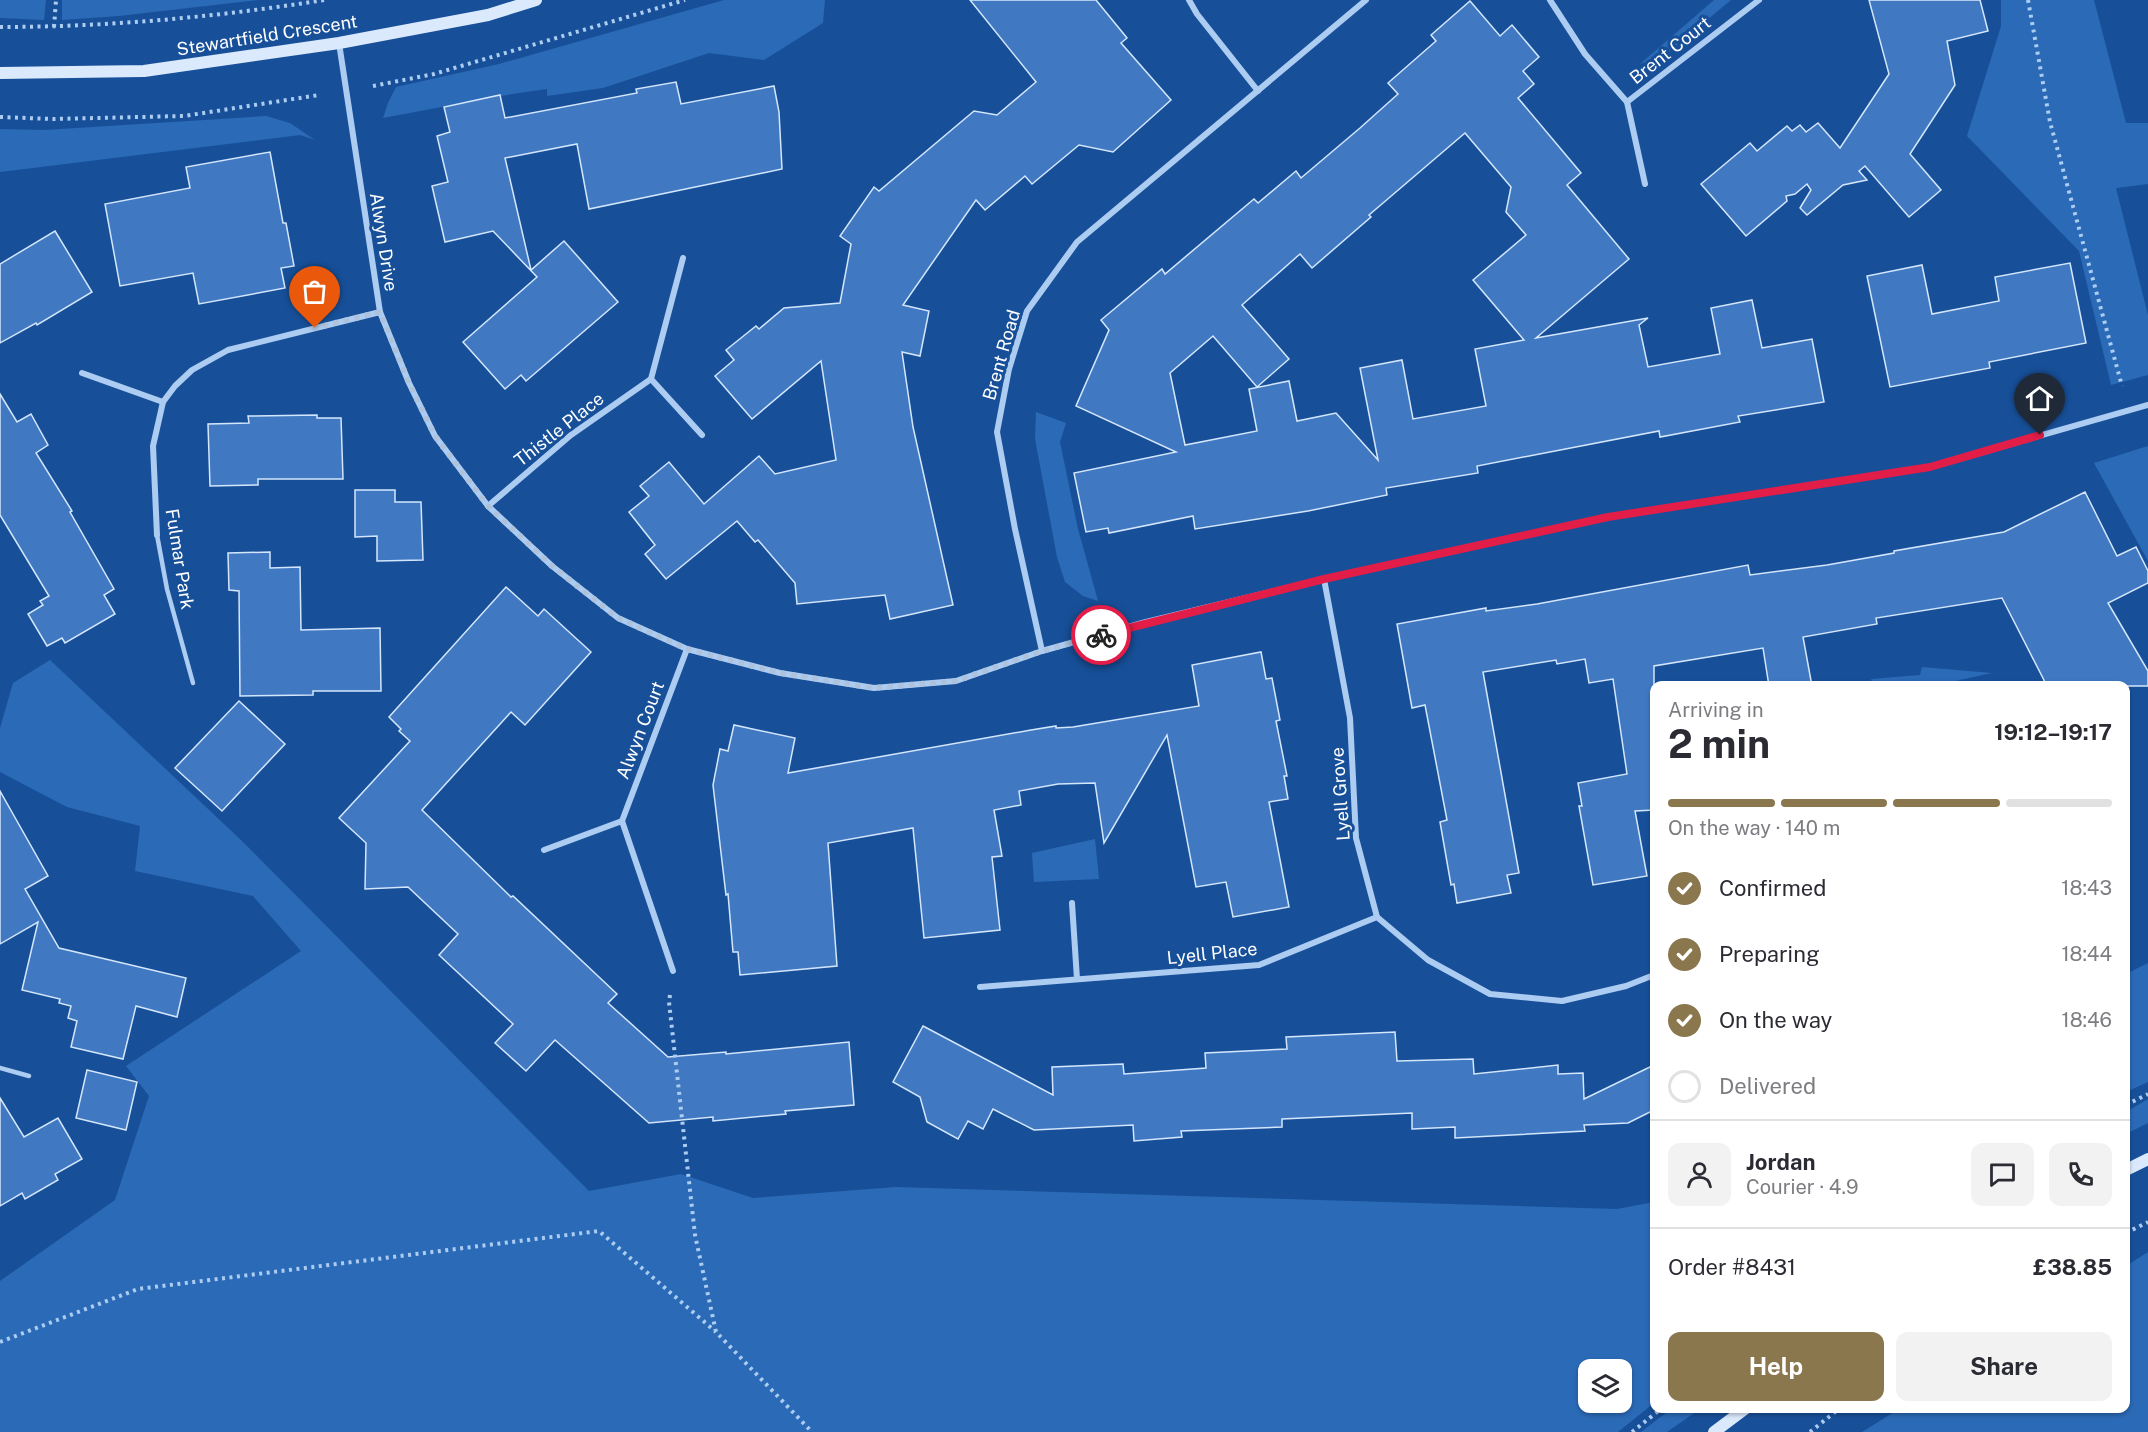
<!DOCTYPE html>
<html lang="en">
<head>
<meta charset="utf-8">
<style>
	:root { --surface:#fff; --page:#f2f2f3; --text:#2b2b33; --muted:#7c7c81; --line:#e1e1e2; --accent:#8a774d }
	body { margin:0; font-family:"Public Sans",sans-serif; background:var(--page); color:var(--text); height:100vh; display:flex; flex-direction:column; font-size:22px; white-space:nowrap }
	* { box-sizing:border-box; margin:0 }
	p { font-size:20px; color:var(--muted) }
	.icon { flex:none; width:33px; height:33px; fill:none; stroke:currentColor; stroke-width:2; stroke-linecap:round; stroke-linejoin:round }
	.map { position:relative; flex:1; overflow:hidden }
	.sheet { position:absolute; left:1650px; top:681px; width:480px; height:732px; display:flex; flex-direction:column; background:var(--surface); border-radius:12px; box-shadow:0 2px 4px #0004 }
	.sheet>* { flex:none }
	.tools { position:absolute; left:1578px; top:1359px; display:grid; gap:12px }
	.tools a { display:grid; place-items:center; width:54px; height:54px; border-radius:12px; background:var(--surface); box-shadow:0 2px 4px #0004; font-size:30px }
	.pin { position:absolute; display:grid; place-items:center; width:51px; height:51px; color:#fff; margin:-62px -26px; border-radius:50% 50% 50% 0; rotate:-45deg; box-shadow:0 0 6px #0007 }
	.pin .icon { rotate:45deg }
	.courier { position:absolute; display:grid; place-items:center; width:60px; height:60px; margin:-30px; border:4px solid #e11d48; border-radius:50%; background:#fff; color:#222; box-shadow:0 2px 8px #0007 }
	.overview em { font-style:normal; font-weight:700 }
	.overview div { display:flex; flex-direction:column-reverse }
	.overview { display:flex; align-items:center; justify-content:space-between; height:102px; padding:0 18px }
	h1 { font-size:39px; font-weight:700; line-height:45px }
	.bar { display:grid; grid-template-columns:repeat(4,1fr); gap:9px 6px; align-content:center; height:72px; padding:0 18px }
	.bar i { height:8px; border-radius:4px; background:var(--line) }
	.bar .current { background:var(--accent) }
	.bar p { grid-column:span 4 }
	.line { display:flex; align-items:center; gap:15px; padding:0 18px; border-top:2px solid var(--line) }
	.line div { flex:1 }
	.round { display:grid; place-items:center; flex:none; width:63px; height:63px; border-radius:12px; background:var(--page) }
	ol { padding:0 18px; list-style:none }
	li { display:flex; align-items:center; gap:18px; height:66px }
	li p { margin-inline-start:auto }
	li .icon { padding:6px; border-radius:50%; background:var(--accent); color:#fff; stroke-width:4 }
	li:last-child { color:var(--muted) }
	li i { width:33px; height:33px; border:3px solid var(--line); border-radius:50% }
	.primary-button { display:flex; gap:12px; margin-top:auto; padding:12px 18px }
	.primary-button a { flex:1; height:69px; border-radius:12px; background:var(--accent); color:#fff; font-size:24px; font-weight:700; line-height:69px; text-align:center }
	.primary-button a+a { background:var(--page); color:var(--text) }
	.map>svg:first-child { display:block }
</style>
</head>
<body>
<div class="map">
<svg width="2148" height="1432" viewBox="0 0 2148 1432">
	<rect width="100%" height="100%" fill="#175099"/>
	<g fill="#2b6ab7" fill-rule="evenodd">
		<polygon points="0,0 46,0 44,20 0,18"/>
		<polygon points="62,0 259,0 119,16 62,20"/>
		<path d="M724,0H825L823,23L764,60L709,53L603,88L547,96V89C492,96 438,108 383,118L388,103L396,87L499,64Z"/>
		<polygon points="1714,0 1731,0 1664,56 1640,64"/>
		<polygon points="2001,0 2094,0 2126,123 2148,123 2148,184 2116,188 2148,315 2148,375 2111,385 2079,251 1967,136 2001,26"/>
		<polygon points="266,116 290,123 315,140 300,135 0,172 0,129 44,130"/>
		<polygon points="1036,412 1066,423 1060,442 1078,529 1098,601 1083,596 1065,582 1057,557 1035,439"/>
		<polygon points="2148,446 2148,561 2094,463"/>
		<path d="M50,660L242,841L589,1191L681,1174L753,1198L896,1187L1617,1209L1654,1202V1403L1618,1432H0V1281L115,1200L149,1096L126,1066L301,951L253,896L135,871L140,826L67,807L0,772V728L13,683ZM1588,1370H1622V1402H1588Z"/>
		<polygon points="1922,667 1992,673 1955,681 1949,685 1873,685 1871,679 1920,675"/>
		<polygon points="1095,839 1099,879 1034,882 1032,853"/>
		<polygon points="2148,963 2148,1082 2126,1092 2126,974"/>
		<polygon points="2148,1099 2148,1123 2126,1134 2126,1112"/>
		<polygon points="2148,1252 2148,1432 1862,1432 1899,1409 2126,1408 2126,1266"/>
		<polygon points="1671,1409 1700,1409 1667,1432 1641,1432"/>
	</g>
	<g fill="#4079c1" stroke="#d4e6fc" stroke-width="1.5" fill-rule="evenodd">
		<polygon points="970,0 1096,0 1127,38 1121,43 1171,100 1113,152 1079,145 1032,184 1025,176 985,210 976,200 903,305 929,311 920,356 902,352 913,427 953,605 890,619 885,595 797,604 795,583 758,540 755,542 737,521 666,579 645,554 655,545 629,512 649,496 640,486 669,462 704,504 759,456 775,474 836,460 821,361 752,419 715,376 734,360 726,350 756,326 759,329 784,308 840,303 851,244 840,236 874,187 879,191 974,111 997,115 1036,82"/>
		<polygon points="1869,0 1980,0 1988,31 1947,41 1955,85 1910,154 1941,190 1909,217 1865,166 1859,171 1867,180 1843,185 1807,215 1800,208 1811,190 1807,184 1795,194 1786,196 1787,201 1746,236 1701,184 1750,143 1757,151 1787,126 1792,131 1800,125 1806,132 1818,123 1840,148 1889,74"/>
		<path d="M1470,1L1500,36L1512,25L1539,57L1523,71L1534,84L1518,98L1581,173L1567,185L1629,259L1536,338L1648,318L1639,325L1648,367L1720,354L1711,308L1752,300L1762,348L1812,339L1824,402L1738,416L1740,422L1660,437L1659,431L1477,466L1478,473L1386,488L1387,495L1308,511L1195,529L1193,516L1109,533L1108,528L1086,532L1074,473L1176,452L1076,406L1109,330L1101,320L1162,269L1165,274L1254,199L1258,203L1296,171L1301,178L1360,128L1398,94L1388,83L1436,41L1431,35ZM1465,133L1511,187L1506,212L1526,235L1473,280L1524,340L1475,349L1486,406L1413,419L1402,360L1360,368L1378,460L1336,413L1297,421L1289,381L1249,389L1257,431L1185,445L1170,373L1213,336L1257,387L1289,359L1242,305L1300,254L1312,268L1371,217L1369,215Z"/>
		<polygon points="676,82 681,104 774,86 779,112 782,169 589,209 577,144 505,158 531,270 564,241 618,302 526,381 521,375 505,389 463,342 537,277 493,231 445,242 432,186 448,182 437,136 450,132 444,107 500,95 505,118 637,93 636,89"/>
		<polygon points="270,152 283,223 286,223 294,266 281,268 285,288 199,304 193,273 120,286 105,204 190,188 186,167"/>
		<polygon points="55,231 92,292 37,325 36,323 0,343 0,264"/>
		<polygon points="2070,263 2086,343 1989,362 1990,368 1890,387 1867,276 1922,265 1932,314 1999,301 1995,277"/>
		<polygon points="0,394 17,422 31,414 48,445 36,453 72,511 70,512 114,589 104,595 115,614 65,643 62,638 47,646 28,614 43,605 40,601 49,596 0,515"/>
		<polygon points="317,415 317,418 341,418 343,479 258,479 258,485 210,486 208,424 249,423 248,416"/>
		<polygon points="355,490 395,490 395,502 421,502 423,560 377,561 377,536 355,537"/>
		<polygon points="2085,492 2117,556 2136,547 2148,571 2148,583 2108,603 2148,671 2148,686 2047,686 2002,598 1876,618 1877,624 1803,637 1812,686 1769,686 1763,648 1654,666 1654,810 1635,811 1647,876 1593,885 1579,806 1582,806 1578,783 1627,774 1613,679 1589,683 1585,659 1557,664 1556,660 1483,672 1519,873 1507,875 1511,893 1457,903 1454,884 1451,885 1440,822 1447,820 1425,705 1412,708 1397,624 1486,608 1486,611 1537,604 1748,565 1750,575 1827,565 1894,553 1894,551 2004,532"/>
		<polygon points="270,552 270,568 300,567 301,630 380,628 381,691 313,691 313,695 240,696 239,591 229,590 228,553"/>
		<polygon points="506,587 538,616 544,609 591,652 525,725 511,712 422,810 511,897 513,896 617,994 608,1003 668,1057 726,1052 726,1054 849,1042 854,1105 785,1111 786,1114 713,1121 713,1117 649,1123 555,1040 526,1071 495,1043 513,1024 439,955 458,934 408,887 365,889 366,843 339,818 410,741 399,731 401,729 389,717"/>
		<polygon points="1261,652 1266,679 1272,678 1280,720 1276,721 1287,776 1284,776 1288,799 1269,802 1289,907 1233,917 1226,882 1196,887 1167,735 1104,843 1095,783 1058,784 1019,791 1021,805 994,810 1002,856 992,857 1000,930 924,938 913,828 828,843 837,966 740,975 738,952 733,952 728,894 726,895 713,785 720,749 728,751 734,725 795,738 788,773 1031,730 1056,726 1056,728 1073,727 1199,706 1192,665"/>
		<polygon points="239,701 285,744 222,811 175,768"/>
		<polygon points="0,791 48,876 25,889 59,948 186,978 177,1017 136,1006 123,1059 71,1047 77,1021 68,1018 71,1006 59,1003 60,999 22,990 38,922 0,944"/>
		<polygon points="923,1026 1053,1095 1052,1067 1123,1064 1124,1074 1206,1068 1205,1053 1287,1049 1286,1037 1395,1032 1397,1061 1473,1059 1474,1074 1558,1065 1558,1074 1583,1073 1584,1099 1654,1065 1654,1110 1628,1123 1584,1125 1585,1131 1455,1138 1455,1127 1412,1129 1412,1113 1282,1119 1282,1127 1181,1131 1182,1137 1134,1141 1133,1125 1034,1130 993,1109 983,1129 968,1121 958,1139 927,1122 920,1097 893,1082"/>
		<polygon points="87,1070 137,1082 126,1130 76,1118"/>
		<polygon points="0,1098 24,1137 58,1118 82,1159 55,1174 58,1180 25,1199 22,1193 0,1206"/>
	</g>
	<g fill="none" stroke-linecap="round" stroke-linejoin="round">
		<g stroke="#acccf2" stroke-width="4" stroke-dasharray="3 4.5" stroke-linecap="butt">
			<polyline points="2028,0 2050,122 2122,386"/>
			<path d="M0,27C108,27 217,17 324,0"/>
			<polyline points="54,27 56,0"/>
			<polyline points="373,86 434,74 685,0"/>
			<polyline points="0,117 53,119 184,116 319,95"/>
			<polyline points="670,995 669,1002 695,1235 716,1332 812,1432"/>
			<polyline points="2126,1105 2148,1094"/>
			<polyline points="2126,1233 2148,1222"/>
			<polyline points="0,1342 138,1289 599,1231 716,1332"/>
			<polyline points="1632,1432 1662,1408"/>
			<polyline points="1810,1432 1840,1408"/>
		</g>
		<g stroke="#acccf2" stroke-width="4.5">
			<polyline points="157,535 167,589 193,683"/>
			<polyline points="0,1068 29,1076"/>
		</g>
		<g stroke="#acccf2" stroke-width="6">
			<polyline points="1189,0 1197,14 1258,91"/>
			<polyline points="1550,0 1585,54 1627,102 1645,184"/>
			<polyline points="339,43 380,312 409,383 435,436 488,506 552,566 618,618 687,649 780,673 874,688 956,681 1042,651 1146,622 1324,579 1608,517 1930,467 2148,405"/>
			<polyline points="1627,102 1759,0"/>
			<polyline points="82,373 163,402"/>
			<polyline points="651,379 702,435"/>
			<polyline points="488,506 571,435 651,379 683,258"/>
			<polyline points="157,535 153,446 163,402 175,386 192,370 228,350 380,312"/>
			<polyline points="1324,579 1350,718 1356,838 1377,917 1428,960 1490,994 1562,1001 1626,986 1654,975"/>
			<polyline points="1042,651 1015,529 997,432 1009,369 1027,311 1077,242 1366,0"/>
			<polyline points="544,850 622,821"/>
			<polyline points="1072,903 1077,979"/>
			<polyline points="673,971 622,821 687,649"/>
			<polyline points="980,987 1259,965 1377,917"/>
		</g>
		<g stroke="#dbe9fc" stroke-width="12">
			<polyline points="0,73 144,71 339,43 488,15 536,0"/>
			<polyline points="2126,1170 2148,1159"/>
			<polyline points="1714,1432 1746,1408"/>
		</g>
	</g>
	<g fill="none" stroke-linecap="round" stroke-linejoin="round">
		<polyline stroke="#aec2db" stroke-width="6" stroke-dasharray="0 10.8" points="315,328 380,312 409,383 435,436 488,506 552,566 618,618 687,649 780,673 874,688 956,681 1042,651 1101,635"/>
		<polyline stroke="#e11d48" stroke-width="8" points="1101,635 1324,579 1608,517 1930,467 2040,435"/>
	</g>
	<g text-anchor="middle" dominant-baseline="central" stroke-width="6" stroke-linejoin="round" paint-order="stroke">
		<g font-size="18" fill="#fff" stroke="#175099">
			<text transform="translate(267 35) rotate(-9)">Stewartfield Crescent</text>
			<text transform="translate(1670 50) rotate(-38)">Brent Court</text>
			<text transform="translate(384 242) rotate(81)">Alwyn Drive</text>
			<text transform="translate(1001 355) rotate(-74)">Brent Road</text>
			<text transform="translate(559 429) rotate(-38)">Thistle Place</text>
			<text transform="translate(180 559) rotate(81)">Fulmar Park</text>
			<text transform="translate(640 730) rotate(-69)">Alwyn Court</text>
			<text transform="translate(1340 794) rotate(-94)">Lyell Grove</text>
			<text transform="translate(1212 953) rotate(-6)">Lyell Place</text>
		</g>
	</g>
</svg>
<div class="tools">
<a><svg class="icon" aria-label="layers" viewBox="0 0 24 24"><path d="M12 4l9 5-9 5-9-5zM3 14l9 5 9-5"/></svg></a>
</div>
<div class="pin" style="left:315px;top:328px;background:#ea580c"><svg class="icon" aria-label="bag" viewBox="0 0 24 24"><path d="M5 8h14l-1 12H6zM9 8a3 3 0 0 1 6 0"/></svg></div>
<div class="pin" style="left:2040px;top:435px;background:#1f2937"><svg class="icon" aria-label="home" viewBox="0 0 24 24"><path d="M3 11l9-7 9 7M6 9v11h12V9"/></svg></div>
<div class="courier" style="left:1101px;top:635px"><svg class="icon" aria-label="bike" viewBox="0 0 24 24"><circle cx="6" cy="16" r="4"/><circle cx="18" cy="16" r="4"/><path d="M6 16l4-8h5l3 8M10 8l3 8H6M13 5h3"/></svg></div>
<section class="sheet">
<div class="overview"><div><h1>2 min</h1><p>Arriving in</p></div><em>19:12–19:17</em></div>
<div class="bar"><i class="current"></i><i class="current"></i><i class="current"></i><i></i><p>On the way · 140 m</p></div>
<ol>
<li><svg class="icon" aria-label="check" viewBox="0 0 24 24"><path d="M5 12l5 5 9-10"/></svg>Confirmed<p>18:43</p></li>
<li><svg class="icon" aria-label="check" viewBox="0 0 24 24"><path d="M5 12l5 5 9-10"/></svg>Preparing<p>18:44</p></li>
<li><svg class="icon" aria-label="check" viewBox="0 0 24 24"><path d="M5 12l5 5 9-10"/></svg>On the way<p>18:46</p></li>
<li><i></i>Delivered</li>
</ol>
<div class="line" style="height:108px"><a class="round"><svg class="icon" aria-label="person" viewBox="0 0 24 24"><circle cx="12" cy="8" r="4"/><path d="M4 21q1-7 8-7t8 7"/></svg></a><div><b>Jordan</b><p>Courier · 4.9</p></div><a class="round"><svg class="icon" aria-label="chat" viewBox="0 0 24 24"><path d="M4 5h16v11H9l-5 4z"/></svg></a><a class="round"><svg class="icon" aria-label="phone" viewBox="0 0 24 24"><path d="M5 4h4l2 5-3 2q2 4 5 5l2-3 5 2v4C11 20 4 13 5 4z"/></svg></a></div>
<div class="line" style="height:78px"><div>Order #8431</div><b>£38.85</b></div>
<div class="primary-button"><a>Help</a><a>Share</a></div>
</section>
</div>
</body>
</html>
